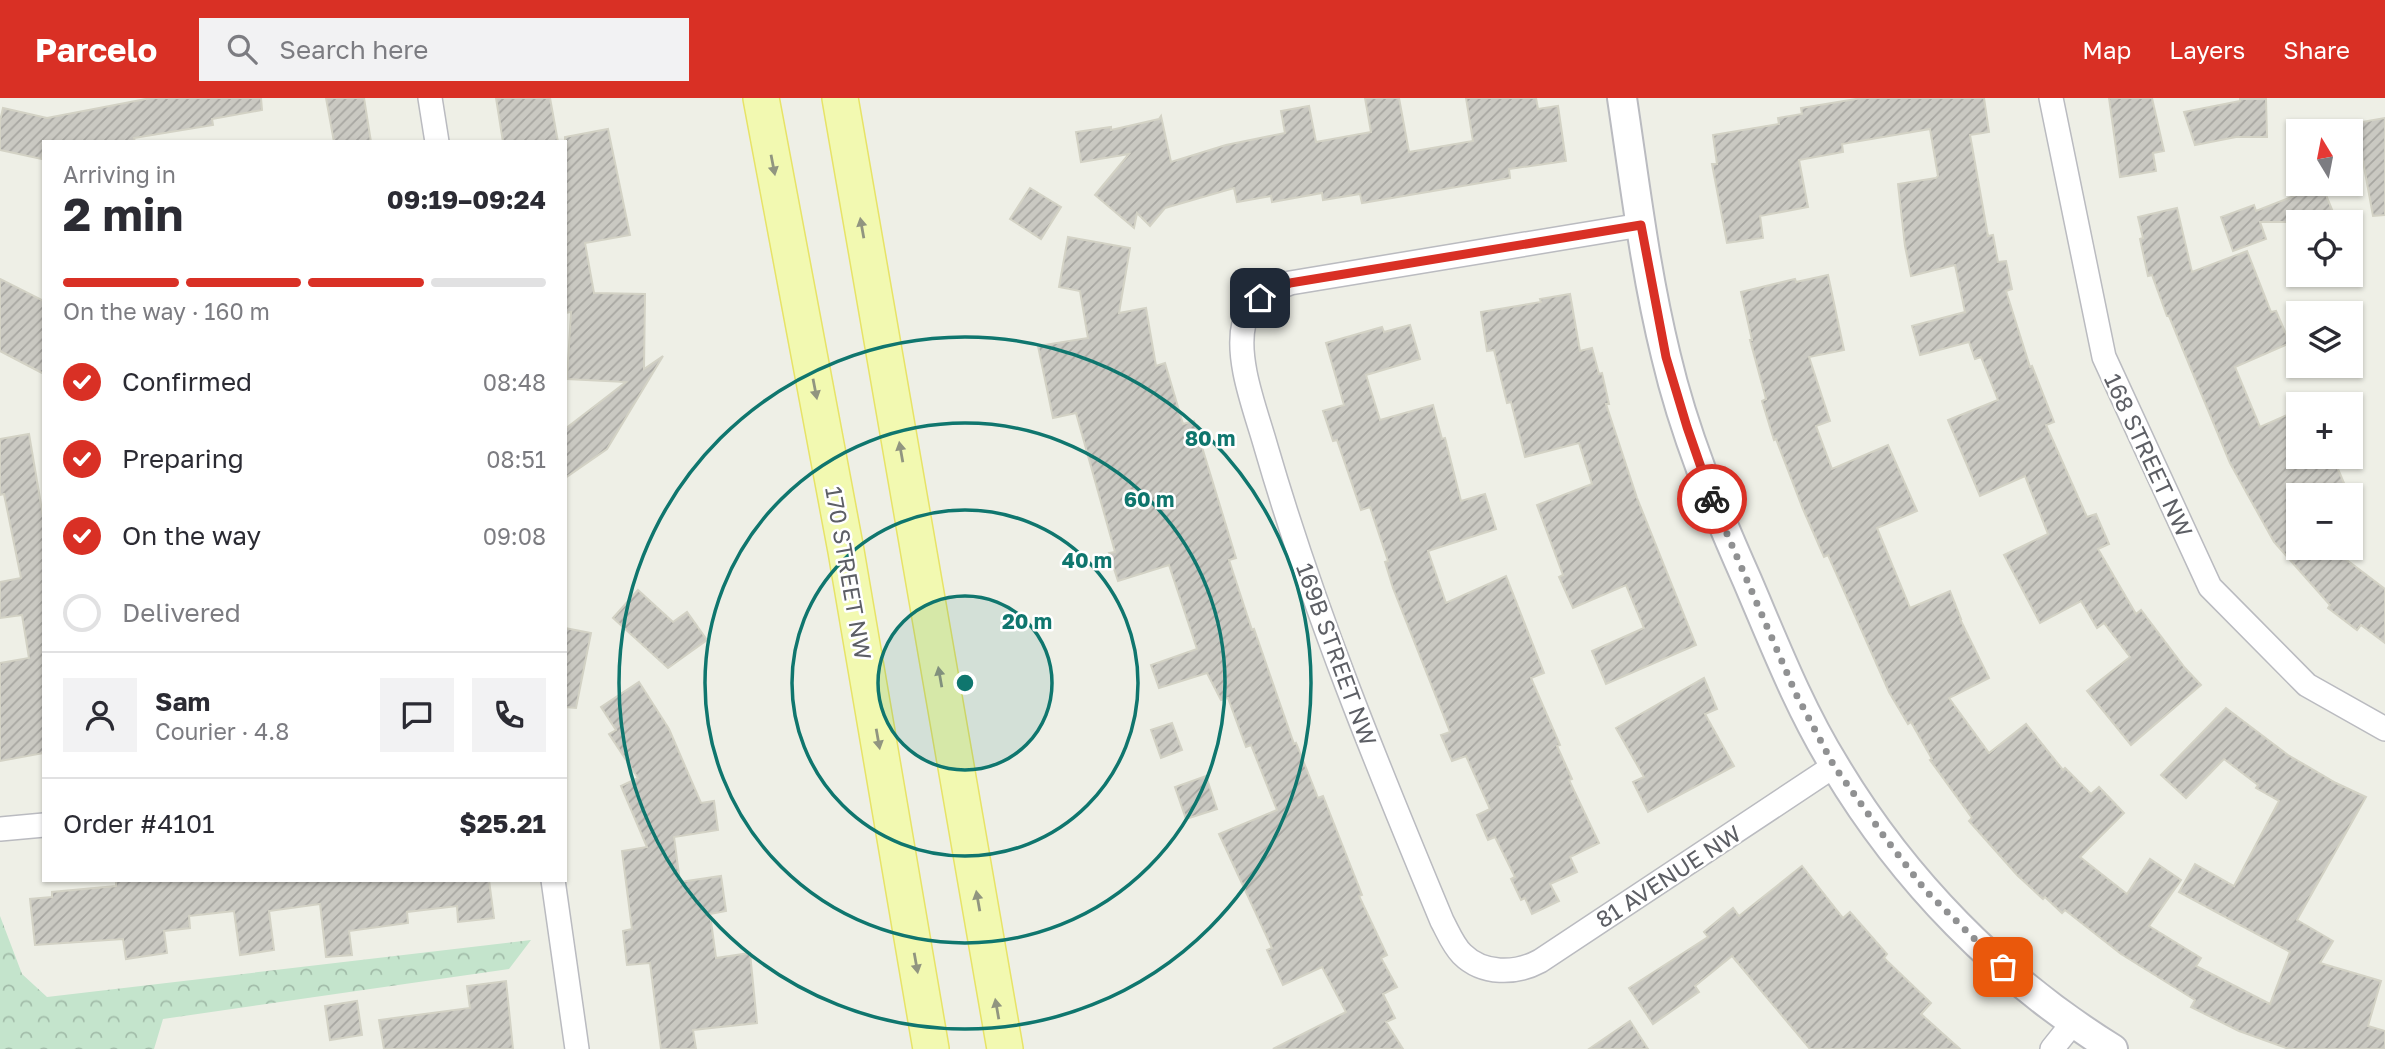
<!DOCTYPE html>
<html lang="en">
<head>
<meta charset="utf-8">
<style>
	:root { --surface:#fff; --page:#f2f2f3; --text:#2b2b33; --muted:#7c7c81; --line:#e1e1e2; --accent:#d93025 }
	body { margin:0; font-family:"Golos Text",sans-serif; background:var(--page); color:var(--text); height:100vh; display:flex; flex-direction:column; font-size:26px; white-space:nowrap }
	* { box-sizing:border-box; margin:0 }
	p { font-size:23px; color:var(--muted) }
	.icon { flex:none; width:38px; height:38px; fill:none; stroke:currentColor; stroke-width:2; stroke-linecap:round; stroke-linejoin:round }
	.map { position:relative; flex:1; overflow:hidden }
	.side { position:absolute; left:42px; top:42px; width:525px; height:742px; display:flex; flex-direction:column; background:var(--surface); border-radius:0px; box-shadow:0 2px 5px #0004 }
	.side>* { flex:none }
	.needle { width:46px; rotate:350deg }
	.controls { position:absolute; left:2286px; top:21px; display:grid; gap:14px }
	.controls a { display:grid; place-items:center; width:77px; height:77px; border-radius:0px; background:var(--surface); box-shadow:0 2px 5px #0004; font-size:35px }
	.pin { position:absolute; display:grid; place-items:center; width:60px; height:60px; color:#fff; margin:-30px; border-radius:14px; box-shadow:0 4px 10px #0006 }
	.courier { position:absolute; display:grid; place-items:center; width:70px; height:70px; margin:-35px; border:5px solid #d93025; border-radius:50%; background:#fff; color:#222; box-shadow:0 2px 9px #0007 }
	.head em { font-style:normal; font-weight:700 }
	.head div { display:flex; flex-direction:column-reverse }
	.head { display:flex; align-items:center; justify-content:space-between; height:119px; padding:0 21px }
	h1 { font-size:46px; font-weight:700; line-height:52px }
	.bar { display:grid; grid-template-columns:repeat(4,1fr); gap:10px 7px; align-content:center; height:84px; padding:0 21px }
	.bar i { height:9px; border-radius:5px; background:var(--line) }
	.bar .selected { background:var(--accent) }
	.bar p { grid-column:span 4 }
	.line { display:flex; align-items:center; gap:18px; padding:0 21px; border-top:2px solid var(--line) }
	.line div { flex:1 }
	.round { display:grid; place-items:center; flex:none; width:74px; height:74px; border-radius:0px; background:var(--page) }
	ol { padding:0 21px; list-style:none }
	li { display:flex; align-items:center; gap:21px; height:77px }
	li p { margin-inline-start:auto }
	li .icon { padding:7px; border-radius:50%; background:var(--accent); color:#fff; stroke-width:4 }
	li:last-child { color:var(--muted) }
	li i { width:38px; height:38px; border:4px solid var(--line); border-radius:50% }
	header { display:flex; align-items:center; gap:42px; box-sizing:border-box; height:98px; padding:0 35px; background:var(--accent); color:#fff }
	header strong { font-size:33px }
	nav { display:flex; gap:38px; margin-inline-start:auto; font-size:24px }
	.search { width:490px; height:63px; background:var(--page); display:flex; align-items:center; gap:18px; box-sizing:border-box; padding:0 24px; border-radius:0px; color:var(--muted); font-size:26px }
	.map>svg:first-child { display:block }
</style>
</head>
<body>
<header>
<strong>Parcelo</strong>
<div class="search"><svg class="icon" aria-label="search" viewBox="0 0 24 24"><circle cx="10" cy="10" r="6"/><path d="M15 15l6 6"/></svg>Search here</div>
<nav><a>Map</a><a>Layers</a><a>Share</a></nav>
</header>
<div class="map">
<svg width="2385" height="951" viewBox="0 0 2385 951">
	<defs>
		<pattern id="park-crowns" width="20" height="18" patternUnits="userSpaceOnUse" patternTransform="scale(1.75)"><rect width="20" height="18" fill="#c4e4cc"/><path d="M2 6a3 3 0 1 1 6 0M12 15a3 3 0 1 1 6 0" fill="none" stroke="#a2bca9"/></pattern>
		<pattern id="building-hatch" width="6" height="6" patternUnits="userSpaceOnUse" patternTransform="scale(1.75)"><rect width="6" height="6" fill="#cac9c2"/><path d="M-1 1l2-2M0 6l6-6M5 7l2-2" fill="none" stroke="#a7a6a1"/></pattern>
	</defs>
	<rect width="100%" height="100%" fill="#eeefe6"/>
	<polygon fill="url(#park-crowns)" points="0,818 22,876 47,899 531,842 509,871 163,921 154,951 0,951"/>
	<g fill="url(#building-hatch)" stroke="#d3d2c5" stroke-width="2">
		<polygon points="151,0 261,0 262,12 212,21 213,27 134,40 135,44 44,44 42,61 0,52 0,23 3,10 47,20"/>
		<polygon points="326,0 364,0 371,44 334,44"/>
		<polygon points="496,0 550,0 558,44 503,44"/>
		<polygon points="1365,0 1399,0 1409,54 1473,43 1466,0 1536,0 1538,11 1558,8 1566,63 1509,71 1510,80 1362,105 1360,96 1323,102 1322,95 1272,104 1271,98 1237,104 1234,90 1165,110 1150,128 1137,115 1134,130 1095,97 1129,56 1081,64 1076,34 1111,29 1111,32 1159,21 1161,18 1171,64 1226,47 1285,35 1281,13 1309,8 1316,44 1371,34"/>
		<polygon points="1862,0 1984,0 1989,34 1970,37 1988,138 1993,137 1998,164 2006,163 2012,191 2006,193 2030,269 2032,268 2054,324 2046,327 2087,419 2096,416 2109,446 2098,451 2136,516 2141,512 2185,570 2201,587 2131,647 2087,593 2130,559 2104,525 2097,530 2081,503 2040,525 2004,457 2048,436 2025,378 1980,398 1948,322 1998,302 1981,259 1975,261 1969,244 1920,257 1912,228 1965,214 1955,167 1911,178 1905,148 1898,86 1936,80 1938,78 1930,31 1842,46 1843,54 1799,62 1808,109 1760,118 1763,140 1727,145 1712,66 1717,66 1713,37 1779,26 1778,20 1802,16 1801,10"/>
		<polygon points="2109,0 2152,0 2164,53 2153,55 2156,73 2120,79"/>
		<polygon points="2240,1 2266,1 2267,39 2236,39 2195,47 2184,14 2240,3"/>
		<polygon points="2385,20 2385,117 2373,118 2356,25"/>
		<polygon points="608,31 630,137 585,145 594,195 645,196 644,271 663,258 607,351 565,380 565,331 626,284 567,281 571,214 565,215 565,39"/>
		<polygon points="2322,87 2337,124 2260,124 2266,141 2233,153 2221,119 2254,107 2256,113"/>
		<polygon points="1030,90 1061,109 1041,141 1010,121"/>
		<polygon points="2177,110 2192,174 2247,153 2271,214 2276,213 2290,245 2235,269 2260,329 2298,312 2298,359 2333,359 2349,397 2298,397 2298,450 2331,450 2385,491 2385,545 2361,527 2357,532 2328,510 2330,507 2274,444 2230,365 2169,218 2167,218 2152,177 2148,178 2140,141 2143,140 2138,119"/>
		<polygon points="1068,139 1130,150 1119,215 1146,210 1156,268 1165,265 1183,326 1194,323 1236,460 1229,462 1252,532 1254,531 1294,646 1296,645 1318,700 1323,698 1362,797 1359,798 1387,857 1381,860 1397,889 1383,896 1395,920 1386,924 1403,951 1273,951 1346,914 1322,869 1283,887 1267,852 1272,850 1219,736 1277,712 1251,647 1246,649 1228,600 1221,602 1207,575 1159,590 1151,567 1197,551 1169,467 1118,483 1109,455 1115,454 1076,315 1053,320 1038,248 1088,240 1080,193 1059,189"/>
		<polygon points="1828,177 1844,252 1809,259 1830,323 1816,328 1832,371 1888,347 1917,413 1877,430 1910,510 1950,493 1961,521 1960,521 1989,580 1949,600 1989,655 2026,626 2063,672 2065,670 2091,696 2099,689 2124,715 2080,759 2127,796 2150,761 2181,782 2149,828 2201,860 2196,868 2270,906 2290,854 2179,794 2195,766 2234,788 2279,703 2256,690 2258,687 2224,661 2186,700 2161,677 2226,610 2288,657 2336,685 2366,699 2297,822 2333,843 2320,865 2381,883 2368,928 2385,933 2385,951 2289,951 2239,933 2191,909 2195,902 2121,856 2065,812 2062,815 2045,799 2043,801 2017,777 1969,723 1972,720 1930,662 1932,661 1911,624 1908,626 1889,594 1828,457 1824,459 1803,411 1776,341 1774,342 1762,303 1766,301 1750,242 1752,242 1741,194 1795,181 1796,184"/>
		<polygon points="0,181 44,203 44,276 0,253"/>
		<polygon points="1570,196 1580,253 1592,250 1599,276 1602,275 1609,306 1606,306 1637,400 1696,547 1606,586 1592,553 1644,530 1626,487 1573,510 1559,479 1563,477 1537,407 1592,386 1579,345 1525,359 1511,304 1507,305 1494,252 1487,253 1481,214 1541,204 1540,201"/>
		<polygon points="1410,227 1420,261 1366,277 1380,322 1433,307 1442,341 1445,340 1461,403 1485,396 1496,431 1428,453 1446,505 1506,478 1544,575 1531,580 1560,647 1557,648 1572,681 1569,682 1599,745 1570,759 1577,774 1550,786 1559,803 1532,816 1525,800 1521,802 1511,781 1515,779 1495,739 1488,742 1477,717 1490,711 1466,658 1452,663 1441,637 1450,634 1393,490 1385,464 1388,463 1370,409 1361,412 1337,342 1333,343 1323,313 1344,307 1326,245 1382,229 1384,234"/>
		<polygon points="29,336 44,424 44,655 0,663 0,565 29,560 22,517 0,520 0,484 21,480 4,396 0,397 0,341"/>
		<polygon points="638,492 673,524 687,514 707,542 668,570 613,520"/>
		<polygon points="565,530 591,535 576,610 565,609"/>
		<polygon points="1704,580 1717,611 1705,616 1734,668 1648,714 1633,684 1644,679 1616,630"/>
		<polygon points="639,584 669,631 701,705 714,703 718,732 674,739 680,784 721,778 726,813 710,816 716,860 750,855 757,925 693,932 696,951 661,951 650,865 627,867 623,833 632,831 622,753 647,749 621,688 638,680 609,636 616,632 601,609"/>
		<polygon points="1172,625 1182,652 1161,660 1151,632"/>
		<polygon points="1206,678 1217,711 1186,721 1175,689"/>
		<polygon points="1802,768 1843,820 1850,814 1887,856 1884,860 1931,905 1921,916 1960,951 1810,951 1732,858 1695,888 1699,894 1653,926 1629,890 1708,839 1704,834 1733,810 1739,818"/>
		<polygon points="116,782 489,782 494,820 458,824 457,808 407,814 408,825 349,833 352,857 326,859 320,806 269,813 274,852 240,857 234,813 189,818 190,830 164,833 167,855 126,861 123,841 35,847 30,801 52,799 52,794 116,788"/>
		<polygon points="506,883 513,951 384,951 379,922 470,910 467,888"/>
		<polygon points="357,903 362,937 330,942 325,908"/>
		<polygon points="1630,923 1648,951 1589,951"/>
	</g>
	<g fill="none" stroke-linecap="round" stroke-linejoin="round">
		<g stroke="#babbc0" stroke-width="26">
			<g id="minor">
				<polyline points="430,0 437,44"/>
				<polyline points="2051,0 2104,259 2210,489 2307,587 2385,631"/>
				<path d="M1641,127L1290,185C1269,193 1249,202 1244,225C1235,262 1256,313 1266,349C1313,511 1377,667 1442,823C1448,834 1453,847 1462,856C1483,877 1516,876 1540,863L1834,668"/>
				<polyline points="0,731 44,727"/>
				<polyline points="553,782 577,951"/>
				<polyline points="2052,951 2072,926"/>
			</g>
		</g>
		<g stroke="#babbc0" stroke-width="32">
			<path id="tertiary" d="M1622,0C1635,86 1645,173 1666,258C1684,335 1715,410 1747,482C1774,545 1799,610 1835,668C1903,782 2000,881 2113,951"/>
		</g>
		<g stroke="#e7e367" stroke-width="38">
			<g id="primary">
				<polyline points="761,0 846,453 931,951"/>
				<polyline points="840,0 1005,951"/>
			</g>
		</g>
		<use href="#minor" stroke="#fff" stroke-width="23"/>
		<use href="#tertiary" stroke="#fff" stroke-width="28"/>
		<use href="#primary" stroke="#f2f9b1" stroke-width="35"/>
	</g>
	<defs><path id="oneway-solid" d="M-6-.8H1V-3.2L6.5 0L1 3.2V.8H-6Z" transform="scale(1.75)"/></defs>
	<g fill="#919580">
		<use href="#oneway-solid" transform="translate(773 67) rotate(79)"/>
		<use href="#oneway-solid" transform="translate(862 130) rotate(-100)"/>
		<use href="#oneway-solid" transform="translate(815 291) rotate(79)"/>
		<use href="#oneway-solid" transform="translate(901 354) rotate(-100)"/>
		<use href="#oneway-solid" transform="translate(940 579) rotate(-100)"/>
		<use href="#oneway-solid" transform="translate(878 641) rotate(80)"/>
		<use href="#oneway-solid" transform="translate(978 803) rotate(-100)"/>
		<use href="#oneway-solid" transform="translate(916 865) rotate(80)"/>
		<use href="#oneway-solid" transform="translate(997 911) rotate(-100)"/>
	</g>
	<g fill="none" stroke-linecap="round" stroke-linejoin="round">
		<polyline stroke="#909192" stroke-width="7" stroke-dasharray="0 12.6" points="1712,401 1796,596 1834,668 1886,741 1926,793 2003,869"/>
		<polyline stroke="#d93025" stroke-width="9" points="1260,200 1290,185 1641,127 1666,259 1687,329 1712,401"/>
	</g>
	<circle cx="965" cy="585" r="87" fill="#0f766e" fill-opacity=".12"/>
	<g fill="none" stroke="#0f766e" stroke-width="3.5">
		<circle cx="965" cy="585" r="87"/>
		<circle cx="965" cy="585" r="173"/>
		<circle cx="965" cy="585" r="260"/>
		<circle cx="965" cy="585" r="346"/>
	</g>
	<g text-anchor="middle" dominant-baseline="central" stroke-width="5" stroke-linejoin="round" paint-order="stroke">
		<g font-size="23" fill="#5d5f65" stroke="#fff">
			<text transform="translate(2149 357) rotate(65)">168 STREET NW</text>
			<text transform="translate(849 475) rotate(80)">170 STREET NW</text>
			<text transform="translate(1337 556) rotate(70)">169B STREET NW</text>
			<text transform="translate(1668 778) rotate(-33)">81 AVENUE NW</text>
		</g>
	</g>
	<circle cx="965" cy="585" r="10" fill="#0f766e" stroke="#fff" stroke-width="3.5"/>
	<g font-size="21" text-anchor="middle" font-weight="bold" fill="#0f766e" stroke="#fff" stroke-width="5" stroke-linejoin="round" paint-order="stroke">
		<text x="1210" y="348">80 m</text>
		<text x="1149" y="409">60 m</text>
		<text x="1087" y="470">40 m</text>
		<text x="1027" y="531">20 m</text>
	</g>
</svg>
<div class="controls">
<a><svg class="needle" viewBox="-14 -14 28 28"><path d="M0-13l5 13h-10z" fill="#e53935"/><path d="M0 13l5-13h-10z" fill="#7c7c81"/></svg></a>
<a><svg class="icon" aria-label="locate" viewBox="0 0 24 24"><circle cx="12" cy="12" r="6"/><path d="M12 2v4M12 18v4M2 12h4M18 12h4"/></svg></a>
<a><svg class="icon" aria-label="layers" viewBox="0 0 24 24"><path d="M12 4l9 5-9 5-9-5zM3 14l9 5 9-5"/></svg></a>
<a>+</a>
<a>−</a>
</div>
<div class="pin" style="left:2003px;top:869px;background:#ea580c"><svg class="icon" aria-label="bag" viewBox="0 0 24 24"><path d="M5 8h14l-1 12H6zM9 8a3 3 0 0 1 6 0"/></svg></div>
<div class="pin" style="left:1260px;top:200px;background:#1f2937"><svg class="icon" aria-label="home" viewBox="0 0 24 24"><path d="M3 11l9-7 9 7M6 9v11h12V9"/></svg></div>
<div class="courier" style="left:1712px;top:401px"><svg class="icon" aria-label="bike" viewBox="0 0 24 24"><circle cx="6" cy="16" r="4"/><circle cx="18" cy="16" r="4"/><path d="M6 16l4-8h5l3 8M10 8l3 8H6M13 5h3"/></svg></div>
<section class="side">
<div class="head"><div><h1>2 min</h1><p>Arriving in</p></div><em>09:19–09:24</em></div>
<div class="bar"><i class="selected"></i><i class="selected"></i><i class="selected"></i><i></i><p>On the way · 160 m</p></div>
<ol>
<li><svg class="icon" aria-label="check" viewBox="0 0 24 24"><path d="M5 12l5 5 9-10"/></svg>Confirmed<p>08:48</p></li>
<li><svg class="icon" aria-label="check" viewBox="0 0 24 24"><path d="M5 12l5 5 9-10"/></svg>Preparing<p>08:51</p></li>
<li><svg class="icon" aria-label="check" viewBox="0 0 24 24"><path d="M5 12l5 5 9-10"/></svg>On the way<p>09:08</p></li>
<li><i></i>Delivered</li>
</ol>
<div class="line" style="height:126px"><a class="round"><svg class="icon" aria-label="person" viewBox="0 0 24 24"><circle cx="12" cy="8" r="4"/><path d="M4 21q1-7 8-7t8 7"/></svg></a><div><b>Sam</b><p>Courier · 4.8</p></div><a class="round"><svg class="icon" aria-label="chat" viewBox="0 0 24 24"><path d="M4 5h16v11H9l-5 4z"/></svg></a><a class="round"><svg class="icon" aria-label="phone" viewBox="0 0 24 24"><path d="M5 4h4l2 5-3 2q2 4 5 5l2-3 5 2v4C11 20 4 13 5 4z"/></svg></a></div>
<div class="line" style="height:91px"><div>Order #4101</div><b>$25.21</b></div>
</section>
</div>
</body>
</html>
